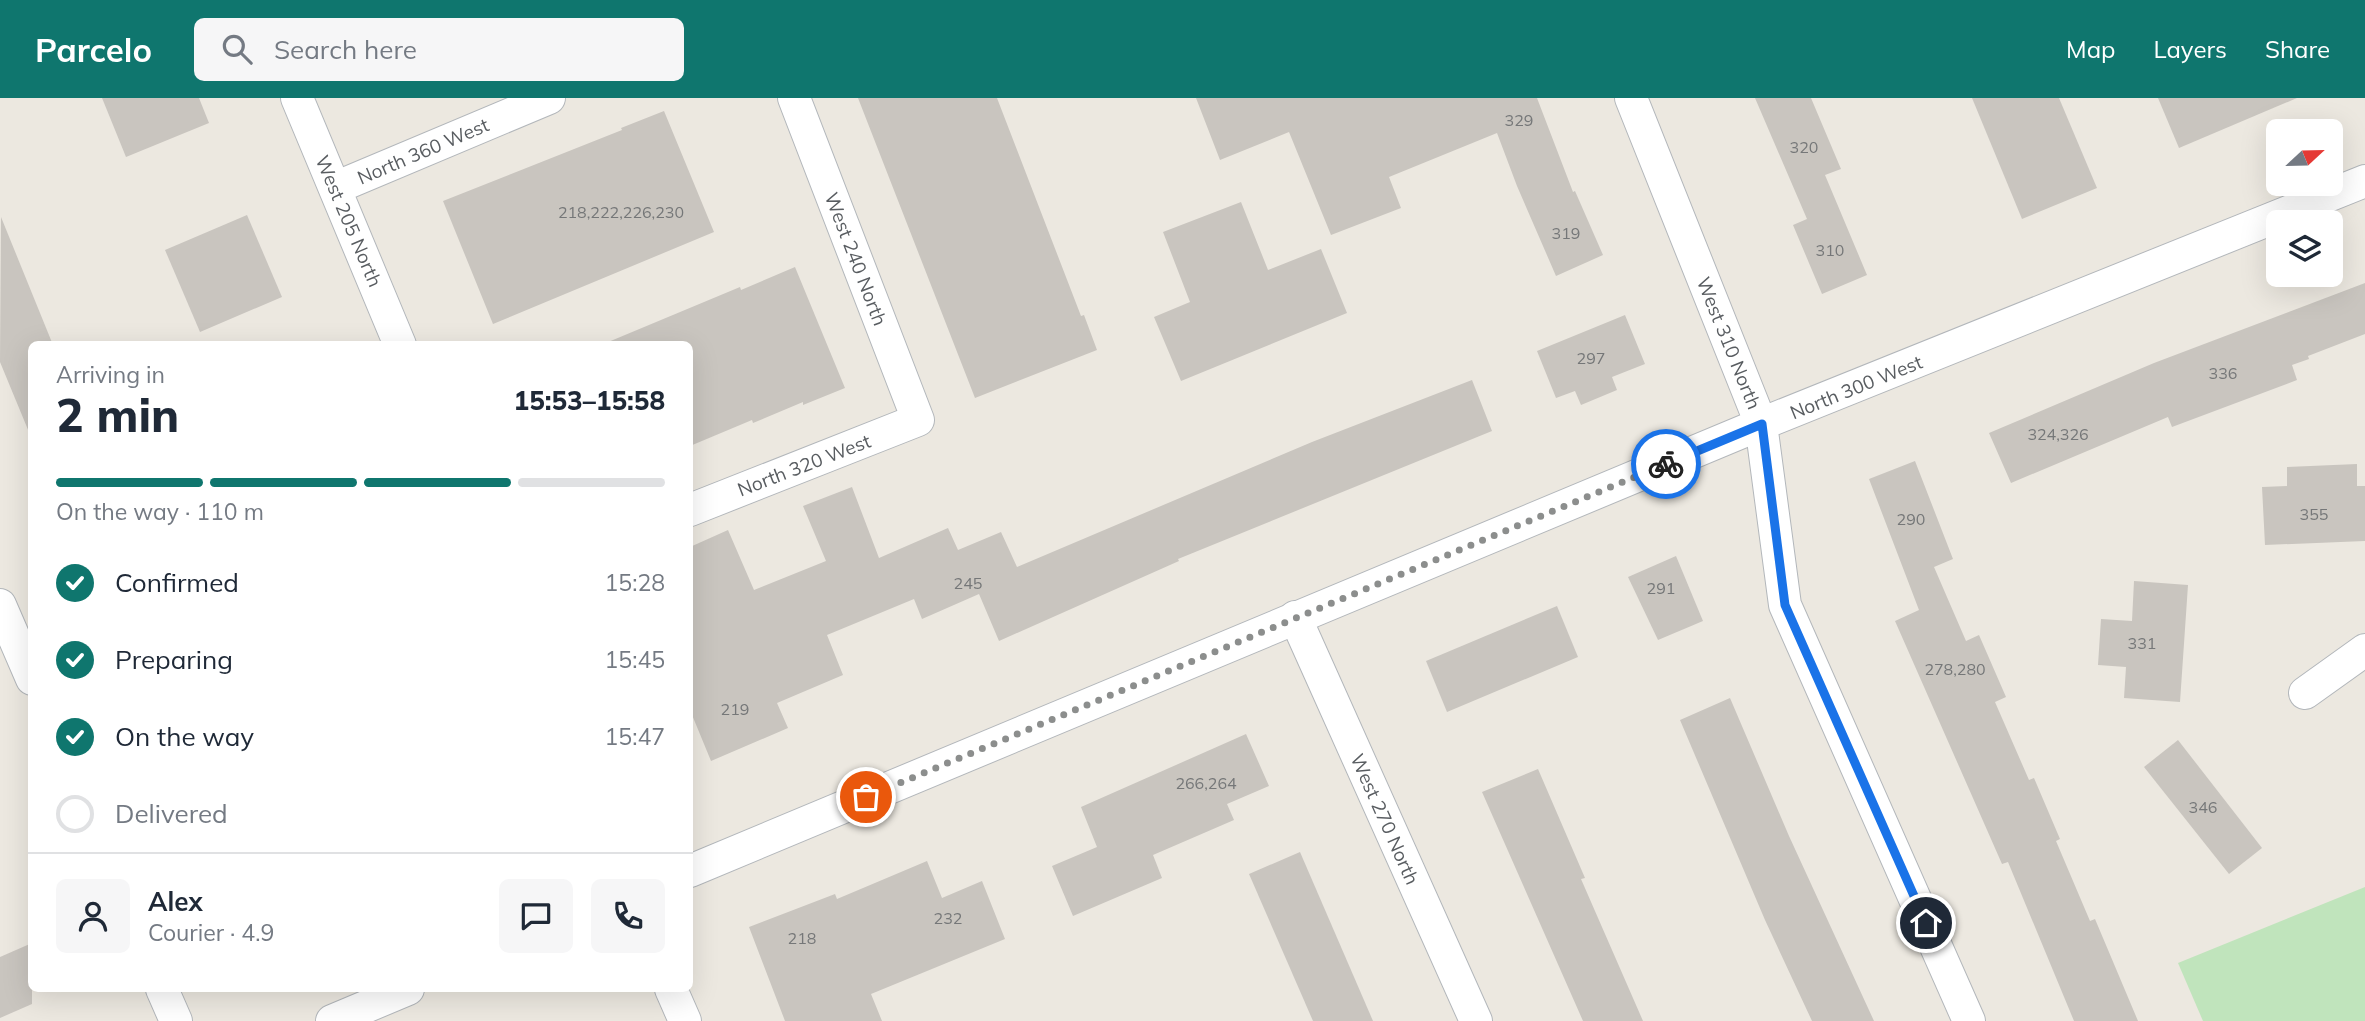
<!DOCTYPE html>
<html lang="en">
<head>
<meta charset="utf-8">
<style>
	:root { --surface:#fff; --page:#f6f6f7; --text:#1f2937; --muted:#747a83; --line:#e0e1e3; --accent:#0f766e }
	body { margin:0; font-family:Mulish,sans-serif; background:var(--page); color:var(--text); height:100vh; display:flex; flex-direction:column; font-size:26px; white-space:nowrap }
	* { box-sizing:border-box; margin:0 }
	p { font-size:23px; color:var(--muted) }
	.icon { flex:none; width:38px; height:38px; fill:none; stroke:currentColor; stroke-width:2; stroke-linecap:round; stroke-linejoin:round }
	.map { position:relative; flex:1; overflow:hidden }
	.side { position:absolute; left:28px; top:243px; width:665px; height:651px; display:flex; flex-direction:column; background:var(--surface); border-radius:10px; box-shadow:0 7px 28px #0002 }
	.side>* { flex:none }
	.needle { width:46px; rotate:68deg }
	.fabs { position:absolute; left:2266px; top:21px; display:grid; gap:14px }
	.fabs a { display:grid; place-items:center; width:77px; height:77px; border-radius:10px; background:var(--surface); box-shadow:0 7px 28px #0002; font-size:35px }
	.pin { position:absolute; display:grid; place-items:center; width:60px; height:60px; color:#fff; margin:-30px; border:4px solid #fff; border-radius:50%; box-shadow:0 2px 7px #0007 }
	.courier { position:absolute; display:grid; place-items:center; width:70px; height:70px; margin:-35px; border:5px solid #1a73e8; border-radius:50%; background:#fff; color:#222; box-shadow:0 2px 9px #0007 }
	.overview em { font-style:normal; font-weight:800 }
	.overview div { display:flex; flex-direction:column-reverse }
	.overview { display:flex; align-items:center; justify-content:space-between; height:119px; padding:0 28px }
	h1 { font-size:46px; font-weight:800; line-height:52px }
	.bar { display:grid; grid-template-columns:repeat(4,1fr); gap:10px 7px; align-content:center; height:84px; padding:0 28px }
	.bar i { height:9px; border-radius:5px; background:var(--line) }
	.bar .selected { background:var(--accent) }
	.bar p { grid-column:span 4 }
	.line { display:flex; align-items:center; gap:18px; padding:0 28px; border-top:2px solid var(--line) }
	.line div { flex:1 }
	.round { display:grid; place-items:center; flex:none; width:74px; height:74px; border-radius:10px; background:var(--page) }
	ol { padding:0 28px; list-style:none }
	li { display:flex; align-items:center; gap:21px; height:77px }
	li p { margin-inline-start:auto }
	li .icon { padding:7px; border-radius:50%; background:var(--accent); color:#fff; stroke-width:4 }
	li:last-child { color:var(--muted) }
	li i { width:38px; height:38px; border:4px solid var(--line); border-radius:50% }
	header { display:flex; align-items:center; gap:42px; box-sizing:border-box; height:98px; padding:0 35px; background:var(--accent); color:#fff }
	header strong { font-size:33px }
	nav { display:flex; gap:38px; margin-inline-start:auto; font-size:24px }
	.search { width:490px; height:63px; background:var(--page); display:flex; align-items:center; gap:18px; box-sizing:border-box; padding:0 24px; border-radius:10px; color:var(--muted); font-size:26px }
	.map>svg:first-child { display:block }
</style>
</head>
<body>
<header>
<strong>Parcelo</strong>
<div class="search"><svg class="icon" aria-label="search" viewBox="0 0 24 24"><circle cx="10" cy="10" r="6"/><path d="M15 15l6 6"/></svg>Search here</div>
<nav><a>Map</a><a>Layers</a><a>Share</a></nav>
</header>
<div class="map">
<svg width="2365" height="923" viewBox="0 0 2365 923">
	<rect width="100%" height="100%" fill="#ece8e0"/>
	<polygon fill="#c0e4bc" points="2365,789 2365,923 2203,923 2178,865"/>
	<g fill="#c9c5bf">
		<polygon points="102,0 199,0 209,25 126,59"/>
		<polygon points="858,0 997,0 1081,218 1084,217 1097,252 975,300"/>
		<polygon points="1196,0 1537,0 1573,94 1575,93 1603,157 1556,178 1517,88 1497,35 1389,79 1401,110 1331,137 1289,34 1220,62"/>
		<polygon points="1755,0 1811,0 1841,71 1825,77 1867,177 1822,196 1793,127 1807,121"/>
		<polygon points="1972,0 2059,0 2097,90 2022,121"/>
		<polygon points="2158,0 2297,0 2179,50"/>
		<polygon points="664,13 714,134 493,226 443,103 622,32 621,30"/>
		<polygon points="1241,104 1268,172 1321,151 1347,215 1181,283 1154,219 1190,204 1163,134"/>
		<polygon points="247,117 282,199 200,234 165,152"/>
		<polygon points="1,119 53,247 32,247 31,339 0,264"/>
		<polygon points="795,169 845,290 803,307 803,304 753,325 752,322 690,348 690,247 601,247 740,189 741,192"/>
		<polygon points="2365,185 2365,236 2308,258 2309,261 2292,267 2297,282 2172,329 2168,319 2011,385 1989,335 2154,265"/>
		<polygon points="1625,217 1645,266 1612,279 1617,292 1581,307 1575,293 1556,300 1537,253"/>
		<polygon points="1472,282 1492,333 1178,461 1179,463 999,543 979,496 922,521 914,501 827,537 843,577 777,605 788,630 711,663 690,612 690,449 728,432 754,492 826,463 803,408 852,389 879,460 948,430 958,452 1001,434 1017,469 1312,344"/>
		<polygon points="1915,363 1953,461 1934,469 1966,543 1979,537 2006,599 1995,604 2029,682 2034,680 2060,741 2056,743 2090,823 2095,821 2138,923 2074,923 2008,764 2002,766 1895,523 1919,512 1869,381"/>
		<polygon points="2357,366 2357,388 2365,388 2365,443 2265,447 2262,389 2287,388 2287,369"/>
		<polygon points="1676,458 1703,523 1658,542 1628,479"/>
		<polygon points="2134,483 2188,487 2180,604 2124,600 2126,569 2098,567 2101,521 2132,523"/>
		<polygon points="1557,508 1578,559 1447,614 1426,563"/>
		<polygon points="1730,600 1789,738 1874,923 1812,923 1765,822 1680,622"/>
		<polygon points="1246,636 1269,688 1227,706 1234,722 1153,757 1162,780 1073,818 1052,768 1097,749 1081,709"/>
		<polygon points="2178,642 2262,750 2229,776 2144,669"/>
		<polygon points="1538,671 1585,780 1581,781 1643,923 1583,923 1482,694"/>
		<polygon points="1300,754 1373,923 1313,923 1249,776"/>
		<polygon points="927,763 942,800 982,783 1005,841 871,896 882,923 785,923 749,829 835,796 837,801"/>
		<polygon points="32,845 32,906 0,920 0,859"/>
	</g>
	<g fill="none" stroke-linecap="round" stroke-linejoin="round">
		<g stroke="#b3b7bb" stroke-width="34">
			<g id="street">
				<polyline points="297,0 400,247"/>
				<polyline points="1631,0 1761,326 1785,507 1969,923"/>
				<polyline points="335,90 549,0"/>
				<polyline points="690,412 918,322 794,0"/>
				<polyline points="0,507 32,581"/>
				<polyline points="1295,519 1476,923"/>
				<polyline points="2305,595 2365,552"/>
				<polyline points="690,773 1761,326 2365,83"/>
				<polyline points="162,891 176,923"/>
				<polyline points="671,891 685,923"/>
				<polyline points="332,923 408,891"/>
			</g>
		</g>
		<use href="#street" stroke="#fff" stroke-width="32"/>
	</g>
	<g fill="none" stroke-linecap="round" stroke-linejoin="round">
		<polyline stroke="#8c8e8d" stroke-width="7" stroke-dasharray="0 12.6" points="866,699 1666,366"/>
		<polyline stroke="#1a73e8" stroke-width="9" points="1666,366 1762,326 1785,507 1926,825"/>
	</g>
	<g text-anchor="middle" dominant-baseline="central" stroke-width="7" stroke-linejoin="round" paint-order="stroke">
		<g font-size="16" fill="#757778">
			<text x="1519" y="22">329</text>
			<text x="1804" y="49">320</text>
			<text x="621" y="114">218,222,226,230</text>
			<text x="1566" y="135">319</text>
			<text x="1830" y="152">310</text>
			<text x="1591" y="260">297</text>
			<text x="2223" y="275">336</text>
			<text x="2058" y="336">324,326</text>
			<text x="2314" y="416">355</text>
			<text x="1911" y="421">290</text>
			<text x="968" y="485">245</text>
			<text x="1661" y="490">291</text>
			<text x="2142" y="545">331</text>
			<text x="1955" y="571">278,280</text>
			<text x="735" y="611">219</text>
			<text x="1206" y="685">266,264</text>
			<text x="2203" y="709">346</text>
			<text x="948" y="820">232</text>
			<text x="802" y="840">218</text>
		</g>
		<g font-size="19" fill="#595d61" stroke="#fff">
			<text transform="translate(423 53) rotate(-23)">North 360 West</text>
			<text transform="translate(349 123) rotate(67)">West 205 North</text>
			<text transform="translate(856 161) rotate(69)">West 240 North</text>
			<text transform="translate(1729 245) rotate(68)">West 310 North</text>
			<text transform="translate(1856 289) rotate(-22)">North 300 West</text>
			<text transform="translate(804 367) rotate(-21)">North 320 West</text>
			<text transform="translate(1385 721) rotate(66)">West 270 North</text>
		</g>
	</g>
</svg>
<div class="fabs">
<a><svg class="needle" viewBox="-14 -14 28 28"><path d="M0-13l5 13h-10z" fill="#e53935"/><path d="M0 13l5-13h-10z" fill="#747a83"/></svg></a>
<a><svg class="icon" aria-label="layers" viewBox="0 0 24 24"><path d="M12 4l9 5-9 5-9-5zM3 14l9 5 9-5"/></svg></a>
</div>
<div class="pin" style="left:866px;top:699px;background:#ea580c"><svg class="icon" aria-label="bag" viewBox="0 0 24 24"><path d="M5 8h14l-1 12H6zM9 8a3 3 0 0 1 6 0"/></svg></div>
<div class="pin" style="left:1926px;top:825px;background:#1f2937"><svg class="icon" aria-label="home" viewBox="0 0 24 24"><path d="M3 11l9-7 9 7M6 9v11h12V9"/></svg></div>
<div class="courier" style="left:1666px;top:366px"><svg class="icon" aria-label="bike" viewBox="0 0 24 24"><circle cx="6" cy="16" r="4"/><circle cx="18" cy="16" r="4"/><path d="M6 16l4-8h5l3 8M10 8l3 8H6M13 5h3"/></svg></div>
<section class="side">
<div class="overview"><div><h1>2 min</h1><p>Arriving in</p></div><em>15:53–15:58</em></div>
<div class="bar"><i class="selected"></i><i class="selected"></i><i class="selected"></i><i></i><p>On the way · 110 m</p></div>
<ol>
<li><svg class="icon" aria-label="check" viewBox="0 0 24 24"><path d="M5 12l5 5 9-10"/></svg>Confirmed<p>15:28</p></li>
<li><svg class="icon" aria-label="check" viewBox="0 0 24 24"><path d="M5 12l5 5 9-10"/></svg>Preparing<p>15:45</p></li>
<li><svg class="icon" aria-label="check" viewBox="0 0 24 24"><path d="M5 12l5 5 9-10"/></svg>On the way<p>15:47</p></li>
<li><i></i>Delivered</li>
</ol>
<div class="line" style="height:126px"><a class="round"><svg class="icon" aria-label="person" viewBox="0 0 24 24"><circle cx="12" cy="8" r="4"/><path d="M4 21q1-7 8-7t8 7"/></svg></a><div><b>Alex</b><p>Courier · 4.9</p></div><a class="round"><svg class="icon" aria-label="chat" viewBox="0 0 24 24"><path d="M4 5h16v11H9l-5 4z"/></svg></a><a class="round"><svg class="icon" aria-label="phone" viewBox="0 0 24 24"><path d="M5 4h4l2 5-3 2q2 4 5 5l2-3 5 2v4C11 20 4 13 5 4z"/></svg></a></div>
</section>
</div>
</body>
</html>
